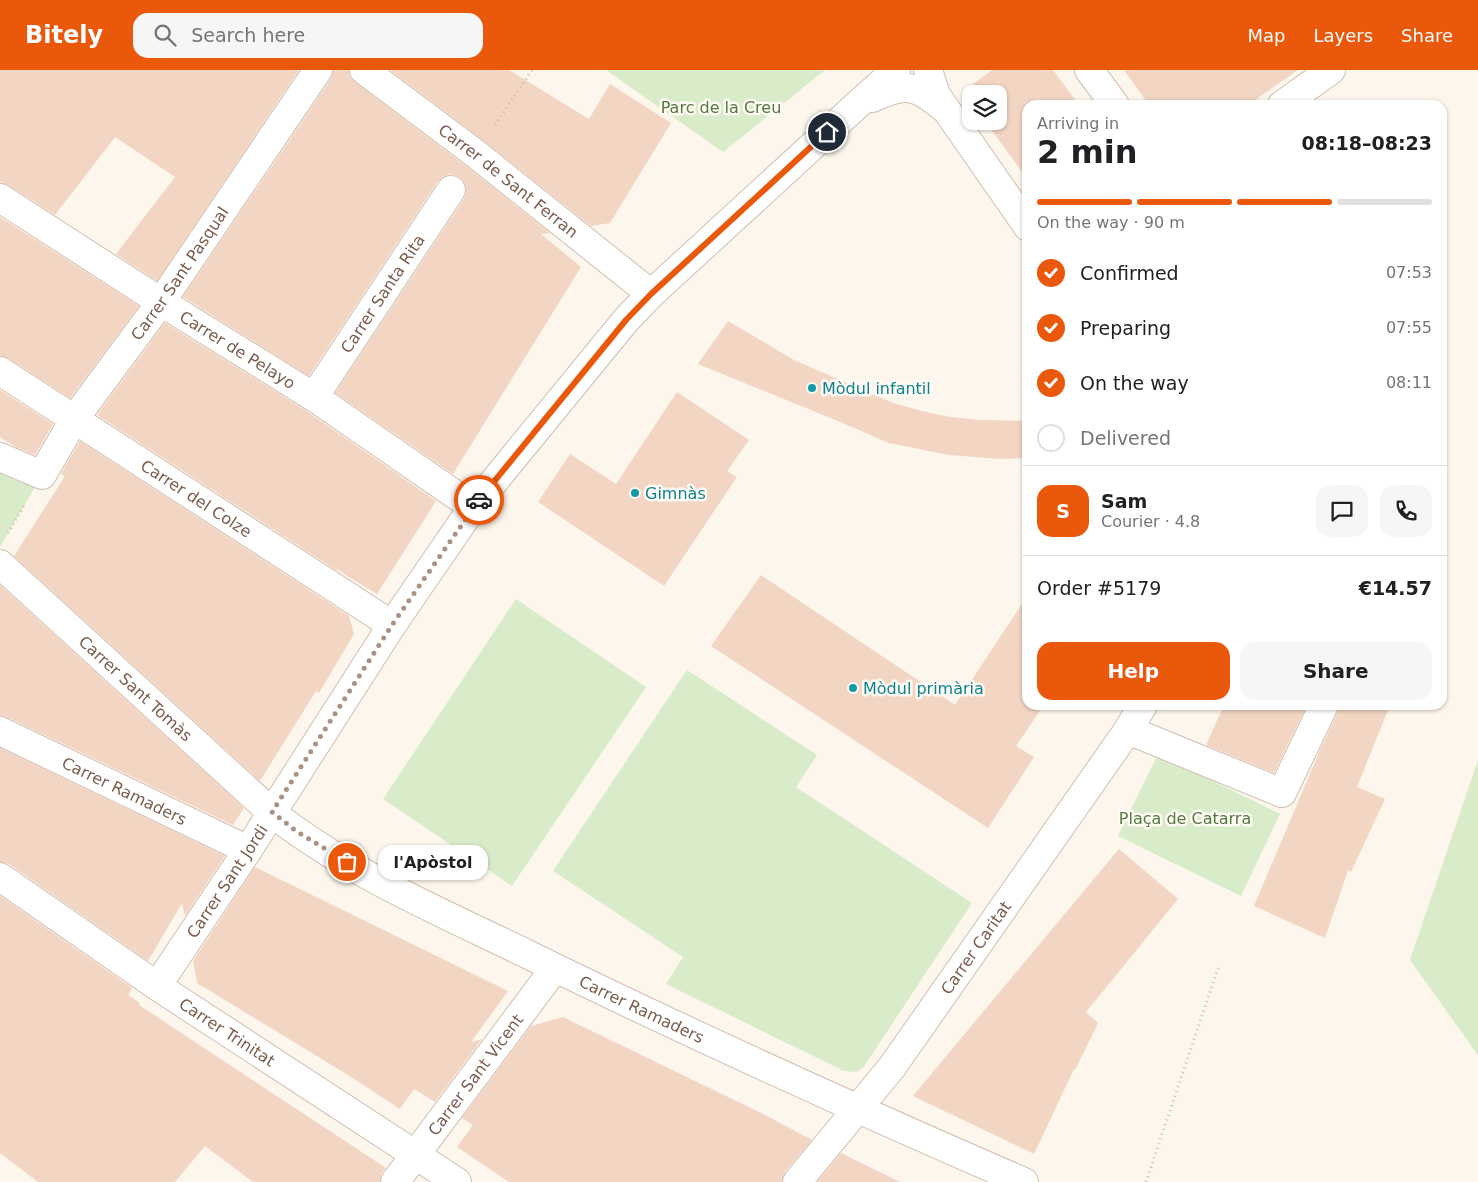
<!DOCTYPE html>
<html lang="en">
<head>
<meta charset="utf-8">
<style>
	:root { --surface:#fff; --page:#f6f6f6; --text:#202124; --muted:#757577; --line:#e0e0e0; --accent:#ea580c }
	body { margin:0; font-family:"DejaVu Sans",sans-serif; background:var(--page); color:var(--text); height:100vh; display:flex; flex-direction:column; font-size:19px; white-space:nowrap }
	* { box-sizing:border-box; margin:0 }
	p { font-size:16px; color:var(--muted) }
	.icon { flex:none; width:28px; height:28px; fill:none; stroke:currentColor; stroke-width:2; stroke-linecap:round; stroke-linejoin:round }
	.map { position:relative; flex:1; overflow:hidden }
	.panel { position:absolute; left:1022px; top:30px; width:425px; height:610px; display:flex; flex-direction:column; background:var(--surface); border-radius:15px; box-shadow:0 1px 4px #0004 }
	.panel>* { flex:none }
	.fabs { position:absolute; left:962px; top:15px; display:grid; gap:10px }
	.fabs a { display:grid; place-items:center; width:45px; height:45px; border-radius:10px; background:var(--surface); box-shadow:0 1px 4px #0004; font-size:25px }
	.pin { position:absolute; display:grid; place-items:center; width:42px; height:42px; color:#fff; margin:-21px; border:2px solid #fff; border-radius:50%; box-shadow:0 1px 5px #0007 }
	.courier { position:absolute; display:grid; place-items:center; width:50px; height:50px; margin:-25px; border:4px solid #ea580c; border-radius:50%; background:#fff; color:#222; box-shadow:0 1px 6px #0007 }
	.bubble { position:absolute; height:35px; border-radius:15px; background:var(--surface); box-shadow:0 1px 4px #0004; font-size:16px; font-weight:800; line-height:35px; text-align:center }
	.summary em { font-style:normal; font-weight:800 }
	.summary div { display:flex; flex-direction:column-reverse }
	.summary { display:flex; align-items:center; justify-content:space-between; height:85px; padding:0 15px }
	h1 { font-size:32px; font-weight:800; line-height:38px }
	.bar { display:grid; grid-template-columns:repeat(4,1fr); gap:8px 5px; align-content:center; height:60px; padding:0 15px }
	.bar i { height:6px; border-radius:4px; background:var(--line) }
	.bar .selected { background:var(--accent) }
	.bar p { grid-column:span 4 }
	.line { display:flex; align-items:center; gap:12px; padding:0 15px; border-top:1px solid var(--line) }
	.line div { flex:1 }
	.round { display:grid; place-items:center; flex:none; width:52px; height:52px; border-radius:15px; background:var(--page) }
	ol { padding:0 15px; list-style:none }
	li { display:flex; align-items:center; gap:15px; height:55px }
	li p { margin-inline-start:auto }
	li .icon { padding:5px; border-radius:50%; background:var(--accent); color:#fff; stroke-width:4 }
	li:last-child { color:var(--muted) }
	li i { width:28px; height:28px; border:2px solid var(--line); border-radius:50% }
	.primary-button { display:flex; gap:10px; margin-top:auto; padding:10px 15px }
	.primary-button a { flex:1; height:58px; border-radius:15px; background:var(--accent); color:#fff; font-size:20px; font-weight:800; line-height:58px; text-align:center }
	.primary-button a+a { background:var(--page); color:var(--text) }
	header { display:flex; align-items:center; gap:30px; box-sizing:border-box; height:70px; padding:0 25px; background:var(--accent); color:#fff }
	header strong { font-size:24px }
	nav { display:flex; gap:28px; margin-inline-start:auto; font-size:18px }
	.search { width:350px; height:45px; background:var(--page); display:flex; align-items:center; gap:12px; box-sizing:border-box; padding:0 18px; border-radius:15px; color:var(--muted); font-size:19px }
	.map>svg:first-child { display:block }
</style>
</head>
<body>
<header>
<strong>Bitely</strong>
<div class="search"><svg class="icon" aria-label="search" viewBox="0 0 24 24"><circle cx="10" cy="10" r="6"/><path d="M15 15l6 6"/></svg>Search here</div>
<nav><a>Map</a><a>Layers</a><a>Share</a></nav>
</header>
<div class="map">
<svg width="1478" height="1112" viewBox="0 0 1478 1112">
	<rect width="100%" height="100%" fill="#fdf6ec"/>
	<g fill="#d8ecc9">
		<polygon points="606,0 825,0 723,82"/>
		<polygon points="0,387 42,405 0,477"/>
		<polygon points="516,529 646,617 512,816 383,729"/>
		<polygon points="687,600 817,685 796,717 972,833 863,998 856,1002 844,1001 666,914 683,887 553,801"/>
		<polygon points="1158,684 1280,744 1241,826 1118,766"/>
		<polygon points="1478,690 1478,985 1410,890"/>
	</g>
	<g fill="#f3d5c3">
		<polygon points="0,0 299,0 157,211 116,184 175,107 115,67 55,145 8,115 0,112"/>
		<polygon points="333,0 349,0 350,7 355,12 466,96 550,163 541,164 581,197 453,404 335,323 464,129 466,121 465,113 459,107 451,104 444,106 438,111 309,306 183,227 331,9"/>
		<polygon points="390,0 509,0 589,49 610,14 671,53 610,153 591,156 485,72"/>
		<polygon points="992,0 1053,0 1079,35 1028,35 1028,110 985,51 999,51 999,24 971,24 971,32 964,21"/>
		<polygon points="1124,0 1298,0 1248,35 1149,35"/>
		<polygon points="0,147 139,236 70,328 8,288 0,286"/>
		<polygon points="728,251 794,290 893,333 926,342 950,347 981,350 1028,351 1028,388 1001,389 949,385 889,373 845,354 698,294"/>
		<polygon points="165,253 305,340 436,431 377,524 336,499 336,500 97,345"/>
		<polygon points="0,320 53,354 35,385 16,377 0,367"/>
		<polygon points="677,322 749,370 727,401 737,407 664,516 538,432 570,384 616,414"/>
		<polygon points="80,371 349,546 354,564 319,623 316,621 260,711 14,486 65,406 61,404"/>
		<polygon points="761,505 955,635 1028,525 1028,635 1044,635 1016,676 1034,687 988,758 711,576"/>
		<polygon points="0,515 244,738 233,755 7,647 0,646"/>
		<polygon points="1224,635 1307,635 1274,703 1206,675"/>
		<polygon points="1339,635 1390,635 1357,717 1385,729 1351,802 1348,800 1325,868 1254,836 1320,680 1338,642"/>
		<polygon points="0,678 225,786 185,846 182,833 148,891 9,794 0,792"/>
		<polygon points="1119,779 1178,829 1086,942 1098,953 1075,1000 1074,999 1034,1084 913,1026"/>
		<polygon points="255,797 508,921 471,972 482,969 435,1032 414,1019 400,1039 348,1005 197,913 193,891"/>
		<polygon points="0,826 132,918 128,925 140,933 139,935 386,1098 382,1103 380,1112 253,1112 205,1076 175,1112 38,1112 0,1083"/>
		<polygon points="563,947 761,1043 812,1070 785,1102 782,1112 509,1112 457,1077 473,1055 462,1048 531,956"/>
		<polygon points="841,1083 900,1112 817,1112"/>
	</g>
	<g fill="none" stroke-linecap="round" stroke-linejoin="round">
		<g stroke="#d1beb0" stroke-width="30">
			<g id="minor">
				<path id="s1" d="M364,0L476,84L651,224"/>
				<polyline points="928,0 936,25 1028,157"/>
				<polyline points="1089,0 1115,35"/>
				<path d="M872,28C907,12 916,15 945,39"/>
				<polyline points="1282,35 1331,0"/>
				<path id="s2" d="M0,128L161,232L314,327L473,437"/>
				<path id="s3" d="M0,301L392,555"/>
				<path id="s4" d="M314,327L451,120"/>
				<path id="s5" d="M0,387L42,405L75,348L161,232L318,0"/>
				<path id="s6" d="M0,494L271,742C348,803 441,842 529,885C692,965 858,1040 1024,1112"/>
				<polyline points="1128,660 1282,723 1324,635"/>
				<path id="s7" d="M0,661L248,780"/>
				<path id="s8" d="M0,807L157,916L457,1112"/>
				<path id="s9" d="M157,916L248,780L392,555L473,437L626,250L651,224L857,35L896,0"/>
				<path id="s10" d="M395,1112L555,898"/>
				<path id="s11" d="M797,1112L892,997L1128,660L1143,635"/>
			</g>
		</g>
		<g stroke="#d9b8a5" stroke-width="3" stroke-dasharray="1 4" stroke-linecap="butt">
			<polyline points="495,55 532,0"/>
			<polyline points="8,463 25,434"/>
			<polyline points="1146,1112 1218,898"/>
		</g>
		<use href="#minor" stroke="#fff" stroke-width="28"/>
	</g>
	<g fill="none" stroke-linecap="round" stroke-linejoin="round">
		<polyline stroke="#a89285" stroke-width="5" stroke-dasharray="0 9" points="347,792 296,761 272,742 392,555 479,430"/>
		<polyline stroke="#ea580c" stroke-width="6" points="479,430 626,250 651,224 827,62"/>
	</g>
	<g fill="#0f9aa8" stroke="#fffaf3" stroke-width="2">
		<circle cx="812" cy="318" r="5"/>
		<circle cx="635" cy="423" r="5"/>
		<circle cx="853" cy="618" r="5"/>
	</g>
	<g text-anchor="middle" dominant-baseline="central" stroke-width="5" stroke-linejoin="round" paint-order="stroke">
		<g font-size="16" fill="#537a41" stroke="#fffaf3">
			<text x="721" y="37">Parc de la Creu</text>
			<text x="1185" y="748">Plaça de Catarra</text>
		</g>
		<g font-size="16" fill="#7a5c4d" stroke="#fffaf3">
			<text stroke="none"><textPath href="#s1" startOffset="182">Carrer de Sant Ferran</textPath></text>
			<text stroke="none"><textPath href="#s5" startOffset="290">Carrer Sant Pasqual</textPath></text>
			<text stroke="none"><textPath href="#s4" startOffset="124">Carrer Santa Rita</textPath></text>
			<text stroke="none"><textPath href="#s2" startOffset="282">Carrer de Pelayo</textPath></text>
			<text stroke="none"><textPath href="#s3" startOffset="234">Carrer del Colze</textPath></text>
			<text stroke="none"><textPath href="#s6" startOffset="184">Carrer Sant Tomàs</textPath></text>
			<text stroke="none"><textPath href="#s7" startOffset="138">Carrer Ramaders</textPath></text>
			<text stroke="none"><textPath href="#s9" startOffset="126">Carrer Sant Jordi</textPath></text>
			<text stroke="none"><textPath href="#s11" startOffset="295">Carrer Caritat</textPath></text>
			<text stroke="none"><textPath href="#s6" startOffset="788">Carrer Ramaders</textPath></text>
			<text stroke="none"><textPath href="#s8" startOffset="275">Carrer Trinitat</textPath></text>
			<text stroke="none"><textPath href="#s10" startOffset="134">Carrer Sant Vicent</textPath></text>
		</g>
		<g font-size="16" fill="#0d838f" stroke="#fffaf3" text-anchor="start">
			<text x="822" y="318">Mòdul infantil</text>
			<text x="645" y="423">Gimnàs</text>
			<text x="863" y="618">Mòdul primària</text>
		</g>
	</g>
</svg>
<div class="fabs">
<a><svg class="icon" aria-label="layers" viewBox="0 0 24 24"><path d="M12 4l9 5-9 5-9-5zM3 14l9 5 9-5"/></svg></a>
</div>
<div class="pin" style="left:347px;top:792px;background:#ea580c"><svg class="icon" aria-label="bag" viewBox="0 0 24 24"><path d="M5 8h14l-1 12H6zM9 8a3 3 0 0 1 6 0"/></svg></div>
<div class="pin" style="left:827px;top:62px;background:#1f2937"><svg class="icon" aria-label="home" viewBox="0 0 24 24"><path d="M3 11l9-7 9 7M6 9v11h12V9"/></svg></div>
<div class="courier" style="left:479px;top:430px"><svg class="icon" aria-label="car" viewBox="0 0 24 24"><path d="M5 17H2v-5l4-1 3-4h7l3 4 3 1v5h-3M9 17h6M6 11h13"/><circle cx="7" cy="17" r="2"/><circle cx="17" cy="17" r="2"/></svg></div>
<div class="bubble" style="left:378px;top:775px;width:110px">l'Apòstol</div>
<section class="panel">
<div class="summary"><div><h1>2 min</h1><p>Arriving in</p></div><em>08:18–08:23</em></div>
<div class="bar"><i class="selected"></i><i class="selected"></i><i class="selected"></i><i></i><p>On the way · 90 m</p></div>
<ol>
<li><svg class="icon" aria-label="check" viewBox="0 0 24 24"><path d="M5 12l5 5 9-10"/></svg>Confirmed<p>07:53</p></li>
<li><svg class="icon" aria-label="check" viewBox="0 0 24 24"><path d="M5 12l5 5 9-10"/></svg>Preparing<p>07:55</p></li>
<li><svg class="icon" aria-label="check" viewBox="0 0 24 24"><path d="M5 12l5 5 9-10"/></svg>On the way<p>08:11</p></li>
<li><i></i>Delivered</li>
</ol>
<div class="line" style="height:90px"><b class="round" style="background:var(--accent);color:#fff">S</b><div><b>Sam</b><p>Courier · 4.8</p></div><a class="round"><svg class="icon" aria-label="chat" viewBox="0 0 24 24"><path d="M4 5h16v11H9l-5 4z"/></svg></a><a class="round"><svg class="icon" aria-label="phone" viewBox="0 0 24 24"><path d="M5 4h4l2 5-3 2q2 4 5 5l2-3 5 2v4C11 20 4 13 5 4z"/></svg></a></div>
<div class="line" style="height:65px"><div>Order #5179</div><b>€14.57</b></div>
<div class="primary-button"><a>Help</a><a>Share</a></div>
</section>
</div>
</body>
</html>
